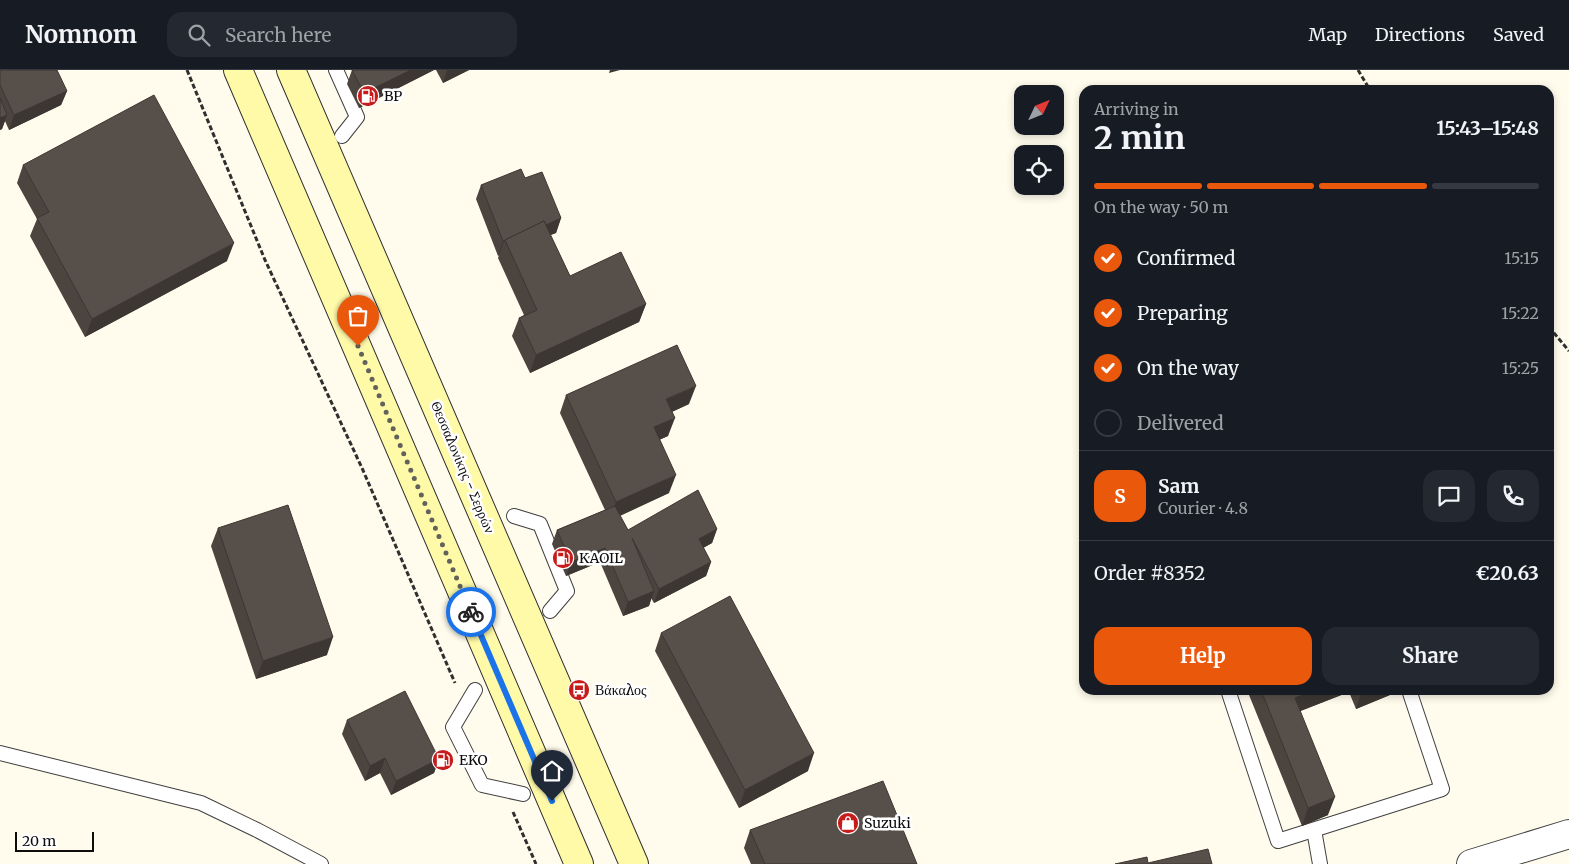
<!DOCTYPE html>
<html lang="en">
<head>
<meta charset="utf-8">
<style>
	:root { --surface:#171b24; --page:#242831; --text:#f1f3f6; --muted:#9ea1a6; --line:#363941; --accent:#ea580c }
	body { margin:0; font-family:Merriweather,serif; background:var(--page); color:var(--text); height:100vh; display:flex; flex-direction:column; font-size:19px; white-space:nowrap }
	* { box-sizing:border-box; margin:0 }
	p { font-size:16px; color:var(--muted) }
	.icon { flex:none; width:28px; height:28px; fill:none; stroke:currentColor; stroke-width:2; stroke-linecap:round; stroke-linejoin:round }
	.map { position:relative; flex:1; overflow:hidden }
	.drawer { position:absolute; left:1079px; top:15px; width:475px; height:610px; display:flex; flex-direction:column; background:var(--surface); border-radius:15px; box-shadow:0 2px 8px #0003 }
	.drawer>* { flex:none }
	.needle { width:32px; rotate:47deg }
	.buttons { position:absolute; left:1014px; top:15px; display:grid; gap:10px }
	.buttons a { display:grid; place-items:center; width:50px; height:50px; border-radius:10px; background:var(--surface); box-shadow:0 2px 8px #0003; font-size:25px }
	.scale { position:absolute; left:15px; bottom:12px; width:79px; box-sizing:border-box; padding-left:5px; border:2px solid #0d0d0d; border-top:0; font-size:14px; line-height:18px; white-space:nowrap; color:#0d0d0d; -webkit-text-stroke:4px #fff; paint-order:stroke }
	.pin { position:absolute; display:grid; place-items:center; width:42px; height:42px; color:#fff; margin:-51px -21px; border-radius:50% 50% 50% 0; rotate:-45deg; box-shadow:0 0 5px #0007 }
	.pin .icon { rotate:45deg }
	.courier { position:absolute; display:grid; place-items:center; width:50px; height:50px; margin:-25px; border:4px solid #1a73e8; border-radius:50%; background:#fff; color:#222; box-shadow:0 1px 6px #0007 }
	.overview em { font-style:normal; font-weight:700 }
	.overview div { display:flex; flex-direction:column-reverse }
	.overview { display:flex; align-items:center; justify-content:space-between; height:85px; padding:0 15px }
	h1 { font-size:32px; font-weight:700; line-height:38px }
	.bar { display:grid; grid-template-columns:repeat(4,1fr); gap:8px 5px; align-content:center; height:60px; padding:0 15px }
	.bar i { height:6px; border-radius:4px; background:var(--line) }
	.bar .active { background:var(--accent) }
	.bar p { grid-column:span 4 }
	.line { display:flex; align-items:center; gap:12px; padding:0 15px; border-top:1px solid var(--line) }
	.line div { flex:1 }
	.round { display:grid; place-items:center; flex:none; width:52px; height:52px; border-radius:15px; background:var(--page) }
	ol { padding:0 15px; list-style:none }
	li { display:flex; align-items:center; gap:15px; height:55px }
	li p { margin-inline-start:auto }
	li .icon { padding:5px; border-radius:50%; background:var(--accent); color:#fff; stroke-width:4 }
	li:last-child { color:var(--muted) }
	li i { width:28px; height:28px; border:2px solid var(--line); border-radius:50% }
	.primary-button { display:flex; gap:10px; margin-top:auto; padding:10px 15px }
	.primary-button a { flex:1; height:58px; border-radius:15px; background:var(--accent); color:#fff; font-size:20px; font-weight:700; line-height:58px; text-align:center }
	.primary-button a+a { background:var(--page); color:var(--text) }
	header { display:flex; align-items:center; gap:30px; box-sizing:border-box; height:70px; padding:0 25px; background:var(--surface); border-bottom:1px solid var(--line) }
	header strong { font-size:24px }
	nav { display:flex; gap:28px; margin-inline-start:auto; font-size:18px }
	.search { width:350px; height:45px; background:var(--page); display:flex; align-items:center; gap:12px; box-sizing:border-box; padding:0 18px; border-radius:15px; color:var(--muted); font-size:19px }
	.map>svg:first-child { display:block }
</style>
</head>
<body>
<header>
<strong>Nomnom</strong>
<div class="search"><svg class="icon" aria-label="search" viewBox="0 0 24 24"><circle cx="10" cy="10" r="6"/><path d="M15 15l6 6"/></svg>Search here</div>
<nav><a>Map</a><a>Directions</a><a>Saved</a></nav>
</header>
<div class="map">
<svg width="1569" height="794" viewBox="0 0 1569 794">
	<rect width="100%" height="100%" fill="#fffced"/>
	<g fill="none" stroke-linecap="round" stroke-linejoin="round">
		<g stroke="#404040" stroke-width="16">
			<g id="lane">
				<polyline points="336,0 357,47 342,66"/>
				<polyline points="514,446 540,454 567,521 550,541"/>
				<polyline points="475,620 453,657 482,715 523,724"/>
				<polyline points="1228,620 1278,771 1442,719 1409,620"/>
				<polyline points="0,683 201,733 257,760 321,794"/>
				<polyline points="1314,760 1320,794"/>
			</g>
		</g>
		<g stroke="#404040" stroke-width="30">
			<polyline id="street" points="1471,794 1569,764"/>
		</g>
		<g stroke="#2f2f2f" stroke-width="30">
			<g id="secondary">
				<polyline points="238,0 579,794"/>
				<polyline points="291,0 634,794"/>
			</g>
		</g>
		<g stroke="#2f2f2f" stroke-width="3" stroke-dasharray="5 2.5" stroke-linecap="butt">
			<polyline points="187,0 265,190 362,398 455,613"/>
			<polyline points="1358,0 1370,20"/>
			<polyline points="1549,257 1569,281"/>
			<polyline points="513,742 536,794"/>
		</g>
		<use href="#lane" stroke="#fff" stroke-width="14"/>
		<use href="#street" stroke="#fff" stroke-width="28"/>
		<use href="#secondary" stroke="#fffaa8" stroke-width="28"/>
	</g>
	<g fill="#4b443f">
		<polygon points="0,0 67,21 61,35 9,60 5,51 2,59 0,60"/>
		<polygon points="352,0 434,0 359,38 347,14"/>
		<polygon points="436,0 469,0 443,13"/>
		<polygon points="23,95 227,191 85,267 30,166 37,149 17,113"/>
		<polygon points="525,108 561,148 556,163 550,165 570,206 646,234 639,252 530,303 512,266 519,248 524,245 498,188 499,185 498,186 476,129 481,115"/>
		<polygon points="566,325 689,334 672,342 668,366 659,370 669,423 620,446 628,460 717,459 712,473 703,478 711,492 706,506 654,533 651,528 649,536 623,546 600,492 566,506 552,474 557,460 605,440 560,343"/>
		<polygon points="218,458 327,585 256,609 211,476"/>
		<polygon points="661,563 808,701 739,738 655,581"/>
		<polygon points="1247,620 1402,620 1356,639 1349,622 1300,641 1328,745 1302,756"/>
		<polygon points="347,650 439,689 434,703 391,725 380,703 365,711 342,664"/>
		<polygon points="750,760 917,794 751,794 744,778"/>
	</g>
	<g fill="#3d3733">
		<polygon points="411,0 434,0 359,38 364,23"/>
		<polygon points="447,0 469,0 443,13"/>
		<polygon points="610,0 620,0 609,3"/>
		<polygon points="67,21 61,35 9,60 14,45"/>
		<polygon points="7,45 2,59 0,60 0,48"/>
		<polygon points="561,148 556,163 510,181 505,171"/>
		<polygon points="503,171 504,171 499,185 498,186"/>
		<polygon points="234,173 227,191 85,267 92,249"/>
		<polygon points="646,234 639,252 530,303 536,285"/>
		<polygon points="696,316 689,334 660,347 666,329"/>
		<polygon points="675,348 668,366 647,375 654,357"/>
		<polygon points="676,405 669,423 610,450 616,432"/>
		<polygon points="717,459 712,473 694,483 699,469"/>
		<polygon points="605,478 600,492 566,506 571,492"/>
		<polygon points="711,492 706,506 654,533 659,519"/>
		<polygon points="654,521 649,536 623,546 628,532"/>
		<polygon points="333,567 327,585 256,609 263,591"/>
		<polygon points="1315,620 1350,620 1349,622 1288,646 1295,628"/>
		<polygon points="1364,620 1402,620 1356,639 1362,621"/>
		<polygon points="814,683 808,701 739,738 745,720"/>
		<polygon points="385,688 380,703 365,711 370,696"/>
		<polygon points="439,689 434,703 391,725 396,711"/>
		<polygon points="1335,727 1328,745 1302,756 1308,738"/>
	</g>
	<g fill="#574f49" stroke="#3d3733">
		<polygon points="0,0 57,0 67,21 14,45 0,15"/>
		<polygon points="352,0 411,0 364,23"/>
		<polygon points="154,25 234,173 92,249 37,148 49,142 23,95"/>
		<polygon points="0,28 7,45 0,48"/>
		<polygon points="521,99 525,108 542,102 561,148 546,155 544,151 505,170 505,171 503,171 481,115"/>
		<polygon points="544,151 570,206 621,182 646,234 536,285 519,248 537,240 505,170"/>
		<polygon points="677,275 696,316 666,329 675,348 654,357 676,405 616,432 566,325"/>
		<polygon points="698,420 717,459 699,469 711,492 659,519 632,468 654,521 628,532 605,478 571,492 557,460 615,436 628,460"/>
		<polygon points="288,435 333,567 263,591 218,458"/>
		<polygon points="730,526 814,683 745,720 661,563"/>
		<polygon points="1261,620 1315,620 1295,628 1335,727 1308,738"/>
		<polygon points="405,621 439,689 396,711 385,688 370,696 347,650"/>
		<polygon points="883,711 917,794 765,794 750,760"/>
		<polygon points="1208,779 1212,794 1115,794 1147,787 1148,793"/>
	</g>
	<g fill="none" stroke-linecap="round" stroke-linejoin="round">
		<polyline stroke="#62615b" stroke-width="5" stroke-dasharray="0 9" points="358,276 471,542"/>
		<polyline stroke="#1a73e8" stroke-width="6" points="471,542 552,731"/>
	</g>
	<defs>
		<g id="fuel-disc" transform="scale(1.125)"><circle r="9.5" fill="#c61d1c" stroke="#fff"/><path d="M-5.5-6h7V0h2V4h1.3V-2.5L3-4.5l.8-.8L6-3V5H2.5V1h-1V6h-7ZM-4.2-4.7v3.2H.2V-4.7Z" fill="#fff"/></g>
		<g id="bus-disc" transform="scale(1.125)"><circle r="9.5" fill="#c61d1c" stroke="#fff"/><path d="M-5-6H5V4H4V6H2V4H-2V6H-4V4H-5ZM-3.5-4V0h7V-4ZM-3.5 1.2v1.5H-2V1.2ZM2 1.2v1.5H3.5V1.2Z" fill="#fff"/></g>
		<g id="shop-disc" transform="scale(1.125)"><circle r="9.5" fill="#c61d1c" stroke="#fff"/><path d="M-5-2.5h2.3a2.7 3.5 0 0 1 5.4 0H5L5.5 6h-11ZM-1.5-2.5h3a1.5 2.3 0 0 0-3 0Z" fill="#fff"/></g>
	</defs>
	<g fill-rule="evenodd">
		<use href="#fuel-disc" x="368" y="26"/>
		<use href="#fuel-disc" x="563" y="488"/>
		<use href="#bus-disc" x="579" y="620"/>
		<use href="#fuel-disc" x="443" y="690"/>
		<use href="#shop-disc" x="848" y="753"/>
	</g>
	<g text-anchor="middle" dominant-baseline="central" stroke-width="5" stroke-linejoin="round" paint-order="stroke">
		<g font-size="14" fill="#0d0d0d" stroke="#fff" text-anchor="start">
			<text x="384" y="26">BP</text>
			<text x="579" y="488">KAOIL</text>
			<text x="595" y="620">Βάκαλος</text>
			<text x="459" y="690">EKO</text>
			<text x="864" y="753">Suzuki</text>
		</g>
		<g font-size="14" fill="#0d0d0d" stroke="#fff">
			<text transform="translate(463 397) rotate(67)">Θεσσαλονίκης - Σερρών</text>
		</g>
	</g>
</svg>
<div class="buttons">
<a><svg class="needle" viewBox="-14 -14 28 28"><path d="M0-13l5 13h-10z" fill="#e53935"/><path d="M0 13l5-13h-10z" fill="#9ea1a6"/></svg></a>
<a><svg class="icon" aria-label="locate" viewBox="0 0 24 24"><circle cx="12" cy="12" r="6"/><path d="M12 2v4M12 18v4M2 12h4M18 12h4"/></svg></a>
</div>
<div class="scale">20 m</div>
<div class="pin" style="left:358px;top:276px;background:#ea580c"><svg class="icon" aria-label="bag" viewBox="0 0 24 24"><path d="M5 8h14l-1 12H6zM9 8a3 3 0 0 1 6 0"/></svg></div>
<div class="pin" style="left:552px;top:731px;background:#1f2937"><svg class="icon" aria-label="home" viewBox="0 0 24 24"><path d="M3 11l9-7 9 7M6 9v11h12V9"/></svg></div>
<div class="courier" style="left:471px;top:542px"><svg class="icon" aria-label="bike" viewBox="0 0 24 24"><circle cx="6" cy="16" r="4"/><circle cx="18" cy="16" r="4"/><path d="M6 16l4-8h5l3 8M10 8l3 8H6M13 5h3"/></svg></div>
<section class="drawer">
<div class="overview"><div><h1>2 min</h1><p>Arriving in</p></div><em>15:43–15:48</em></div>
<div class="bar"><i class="active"></i><i class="active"></i><i class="active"></i><i></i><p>On the way · 50 m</p></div>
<ol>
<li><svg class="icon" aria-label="check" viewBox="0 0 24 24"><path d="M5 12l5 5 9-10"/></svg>Confirmed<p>15:15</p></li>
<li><svg class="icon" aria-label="check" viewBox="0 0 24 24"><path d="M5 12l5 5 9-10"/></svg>Preparing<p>15:22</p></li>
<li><svg class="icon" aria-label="check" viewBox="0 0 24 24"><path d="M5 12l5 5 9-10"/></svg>On the way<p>15:25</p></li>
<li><i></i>Delivered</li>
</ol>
<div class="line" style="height:90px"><b class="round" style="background:var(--accent);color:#fff">S</b><div><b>Sam</b><p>Courier · 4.8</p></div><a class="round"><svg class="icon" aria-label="chat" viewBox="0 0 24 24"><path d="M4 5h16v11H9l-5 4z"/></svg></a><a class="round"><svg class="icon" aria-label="phone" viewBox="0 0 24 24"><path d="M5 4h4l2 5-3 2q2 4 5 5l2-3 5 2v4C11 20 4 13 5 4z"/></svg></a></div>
<div class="line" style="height:65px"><div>Order #8352</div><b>€20.63</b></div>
<div class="primary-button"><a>Help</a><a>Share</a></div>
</section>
</div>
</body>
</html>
